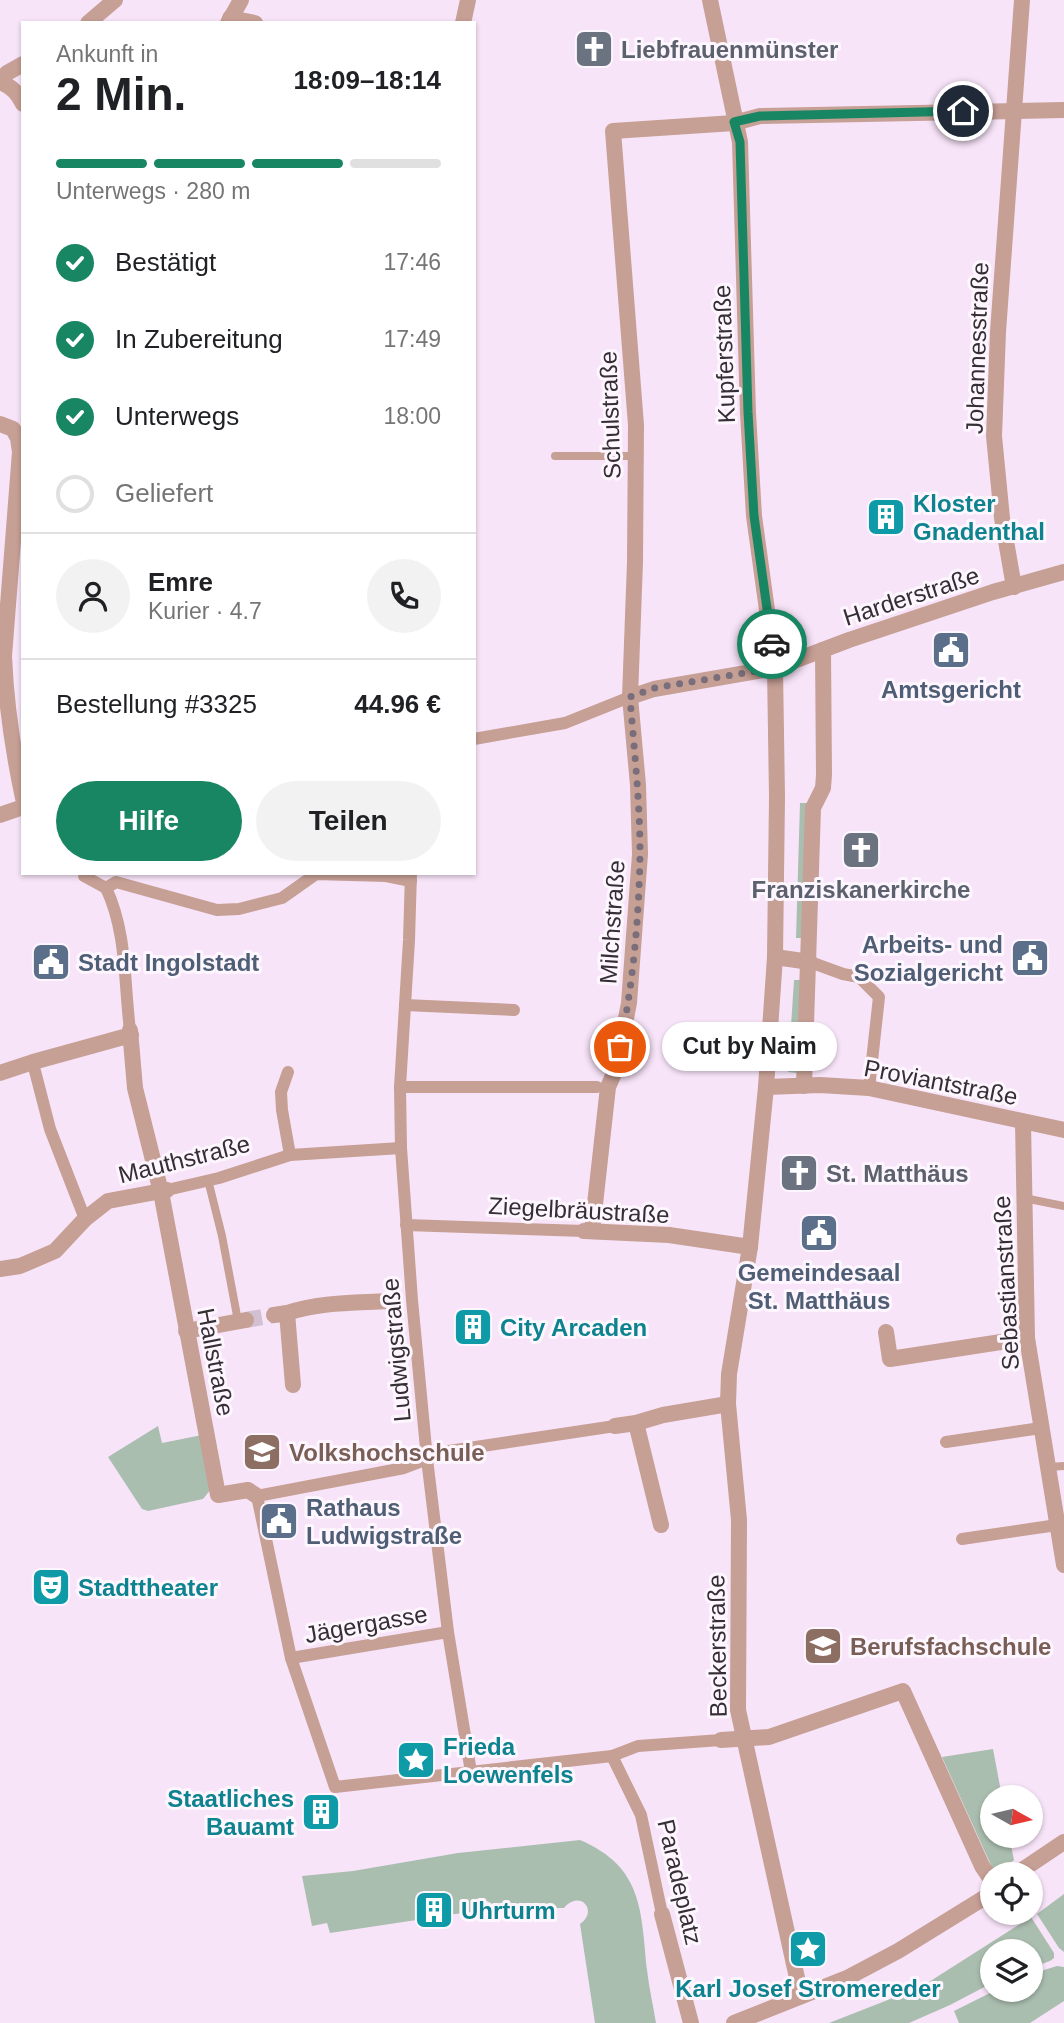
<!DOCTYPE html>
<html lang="de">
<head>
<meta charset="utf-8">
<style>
	:root { --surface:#fff; --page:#f2f2f2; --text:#202124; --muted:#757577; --line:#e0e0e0; --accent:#198663 }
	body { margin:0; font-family:Arial,sans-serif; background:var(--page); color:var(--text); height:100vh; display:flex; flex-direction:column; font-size:26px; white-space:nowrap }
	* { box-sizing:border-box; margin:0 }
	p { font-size:23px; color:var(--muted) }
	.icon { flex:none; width:38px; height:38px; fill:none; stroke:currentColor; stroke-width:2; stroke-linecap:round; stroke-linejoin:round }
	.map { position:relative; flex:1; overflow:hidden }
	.drawer { position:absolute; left:21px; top:21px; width:455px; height:854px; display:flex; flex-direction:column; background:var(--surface); border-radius:0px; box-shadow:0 2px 5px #0004 }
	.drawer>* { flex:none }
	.needle { width:46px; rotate:98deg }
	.fabs { position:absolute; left:980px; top:1785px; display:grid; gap:14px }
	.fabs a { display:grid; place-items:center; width:63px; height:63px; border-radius:50%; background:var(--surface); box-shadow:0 2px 5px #0004; font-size:35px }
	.pin { position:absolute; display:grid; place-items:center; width:60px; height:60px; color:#fff; margin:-30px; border:4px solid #fff; border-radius:50%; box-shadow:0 2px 7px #0007 }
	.courier { position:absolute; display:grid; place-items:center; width:70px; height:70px; margin:-35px; border:5px solid #198663; border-radius:50%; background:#fff; color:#222; box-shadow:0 2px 9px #0007 }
	.bubble { position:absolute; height:49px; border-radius:24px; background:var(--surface); box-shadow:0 2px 5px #0004; font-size:23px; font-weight:700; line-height:49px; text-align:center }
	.overview em { font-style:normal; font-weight:700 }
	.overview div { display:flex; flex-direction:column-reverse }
	.overview { display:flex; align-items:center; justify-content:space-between; height:119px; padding:0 35px }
	h1 { font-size:46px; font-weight:700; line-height:52px }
	.bar { display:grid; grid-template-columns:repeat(4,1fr); gap:10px 7px; align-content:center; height:84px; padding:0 35px }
	.bar i { height:9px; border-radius:5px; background:var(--line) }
	.bar .on { background:var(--accent) }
	.bar p { grid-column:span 4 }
	.line { display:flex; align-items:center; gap:18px; padding:0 35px; border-top:2px solid var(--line) }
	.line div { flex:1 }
	.round { display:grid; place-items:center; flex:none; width:74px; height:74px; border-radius:37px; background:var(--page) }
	ol { padding:0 35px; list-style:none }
	li { display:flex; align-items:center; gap:21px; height:77px }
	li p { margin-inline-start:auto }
	li .icon { padding:7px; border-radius:50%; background:var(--accent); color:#fff; stroke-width:4 }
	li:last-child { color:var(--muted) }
	li i { width:38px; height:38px; border:4px solid var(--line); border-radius:50% }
	.primary-button { display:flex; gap:14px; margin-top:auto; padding:14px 35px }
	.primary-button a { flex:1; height:80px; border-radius:42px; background:var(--accent); color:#fff; font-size:28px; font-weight:700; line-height:80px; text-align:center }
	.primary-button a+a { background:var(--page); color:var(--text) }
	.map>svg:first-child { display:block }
</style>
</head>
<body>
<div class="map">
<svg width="1064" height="2023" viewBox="0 0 1064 2023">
	<rect width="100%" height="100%" fill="#f8e4f9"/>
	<g fill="#aabeaf">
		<polygon points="800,803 808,803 804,938 796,938"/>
		<polygon points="794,980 803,980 797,1073 788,1072"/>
		<polygon points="158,1426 162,1443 202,1435 211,1489 203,1499 148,1511 142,1509 108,1457"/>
		<polygon points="993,1749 1002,1797 992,1797 992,1836 1009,1836 1014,1860 997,1874 995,1874 942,1757"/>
		<path d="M580,1840C643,1867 641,1910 647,1970C649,1987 653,2005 656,2023H595L580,1924C599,1911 580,1889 564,1908L495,1907C486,1896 475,1899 471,1912L448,1915L445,1902L421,1906L423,1919L330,1933L327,1923L312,1926L302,1876L353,1871L458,1853Z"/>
		<polygon points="1064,1894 1064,1952 1059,1948 1037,1914"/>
		<polygon points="1031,1917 1054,1953 1054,1958 1050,1961 1031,1968 1031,1951 992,1951 992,1983 950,2005 909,2023 829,2023 921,1987"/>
		<polygon points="1057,1966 1064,1967 1064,2001 1030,2023 959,2023 954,2011 996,1990 1031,1990 1031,1974"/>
	</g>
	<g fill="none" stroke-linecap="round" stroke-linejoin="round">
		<polyline stroke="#d1c0d2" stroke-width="16" stroke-dasharray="16 8" stroke-linecap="butt" points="246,1320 274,1315"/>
		<g stroke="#c69f95" stroke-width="8">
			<polyline points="555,456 636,456"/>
			<polyline points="208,1180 222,1236 238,1321"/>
			<polyline points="1024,1198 1064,1206"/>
			<polyline points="1048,1467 1064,1466"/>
		</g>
		<g stroke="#c69f95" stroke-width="12">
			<polyline points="474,739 565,723 630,697"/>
			<polyline points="411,873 409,940 400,1087 401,1148 412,1300 427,1459 448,1632 471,1772"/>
			<polyline points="84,876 106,888"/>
			<polyline points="106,888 116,882 217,910 239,909 282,898 316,874 386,876 411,881"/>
			<path d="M106,888C127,932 124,983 130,1030"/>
			<polyline points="810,962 843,974 859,977 879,997 869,1088"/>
			<polyline points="405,1005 514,1010"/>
			<polyline points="35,1071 50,1129 85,1219"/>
			<polyline points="288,1072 281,1092 282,1110 290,1155"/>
			<polyline points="400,1087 597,1087"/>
			<polyline points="167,1190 219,1178 290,1155 401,1148"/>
			<polyline points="406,1225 584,1231"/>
			<polyline points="615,1426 449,1451 404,1468 257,1496 291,1658 335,1787 612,1756 638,1746 721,1740"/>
			<polyline points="946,1442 1041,1428"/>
			<polyline points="962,1539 1057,1525"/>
			<polyline points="291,1658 448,1632"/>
			<polyline points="612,1756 641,1815 662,1914"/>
		</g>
		<g stroke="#c69f95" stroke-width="16">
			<polyline points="710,0 740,142 748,413 754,516 775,668 777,797 775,957 766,1087 750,1247 729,1374 728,1404 739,1520 738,1710 801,1996"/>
			<polyline points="230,18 255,23"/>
			<polyline points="88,23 115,0"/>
			<polyline points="228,23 241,0"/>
			<polyline points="463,23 468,0"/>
			<polyline points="0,81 7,73 23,64"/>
			<path d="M0,82C12,87 17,92 23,104"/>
			<path d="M0,424L13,429L18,438L20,452L4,656C6,704 13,751 23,798"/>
			<polyline points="1014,587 1002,518 994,436 998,332 1022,0"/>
			<polyline points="630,697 654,689 775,668 849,640 993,592 1064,572"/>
			<polyline points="0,815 23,807"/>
			<polyline points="775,957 810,962"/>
			<polyline points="130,1030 135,1088 161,1192 218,1495 248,1490 257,1496"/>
			<polyline points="0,1073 33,1062 131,1035"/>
			<polyline points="804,1086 813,808 823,788 824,775 823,650"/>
			<polyline points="766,1087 820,1085 869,1088 1064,1130"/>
			<polyline points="1023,1122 1027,1338 1064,1565"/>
			<polyline points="584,1231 669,1235 750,1247"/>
			<polyline points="592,1231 608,1087 616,1069 629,1003 640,854 638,785 630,697 635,562 636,425 613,131 734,123 760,116 1064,110"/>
			<polyline points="0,1269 20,1266 55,1251 85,1219 108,1201 167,1190"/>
			<path d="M287,1313C320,1302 354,1303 388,1301"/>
			<polyline points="274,1315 287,1313 293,1385"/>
			<polyline points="186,1331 246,1320"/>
			<polyline points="886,1332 890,1359 1027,1338"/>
			<polyline points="636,1423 661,1525"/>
			<polyline points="615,1426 636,1423 663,1415 728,1404"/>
			<polyline points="721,1740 769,1737 903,1691 982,1866 992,1881"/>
			<polyline points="1016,1874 1064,1842"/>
			<polyline points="662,1914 691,2023"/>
			<polyline points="734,2023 847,1978 898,1951 992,1893"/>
		</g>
	</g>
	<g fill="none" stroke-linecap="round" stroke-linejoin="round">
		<path stroke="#796e7a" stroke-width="7" stroke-dasharray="0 12.6" d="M620,1047C633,984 639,918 640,854C640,801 634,749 630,697L654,688L775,668L772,644"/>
		<polyline stroke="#198663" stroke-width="9" points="772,644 754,516 748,412 740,142 734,122 760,116 963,111"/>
	</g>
	<defs>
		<g id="church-square" transform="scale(2.0125)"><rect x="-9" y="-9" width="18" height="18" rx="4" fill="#6b7280" stroke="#fef6fe"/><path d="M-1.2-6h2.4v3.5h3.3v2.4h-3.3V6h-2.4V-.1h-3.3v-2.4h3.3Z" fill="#fff"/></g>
		<g id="building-square" transform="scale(2.0125)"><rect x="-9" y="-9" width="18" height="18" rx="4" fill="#0f9aa8" stroke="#fef6fe"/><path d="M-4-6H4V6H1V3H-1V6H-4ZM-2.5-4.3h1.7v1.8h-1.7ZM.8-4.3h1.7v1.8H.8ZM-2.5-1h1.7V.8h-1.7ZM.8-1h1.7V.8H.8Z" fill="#fff"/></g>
		<g id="civic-square" transform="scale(2.0125)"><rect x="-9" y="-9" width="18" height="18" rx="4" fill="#5c6f8a" stroke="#fef6fe"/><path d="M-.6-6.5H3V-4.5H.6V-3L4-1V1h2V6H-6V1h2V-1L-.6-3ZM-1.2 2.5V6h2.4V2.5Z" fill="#fff"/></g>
		<g id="university-square" transform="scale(2.0125)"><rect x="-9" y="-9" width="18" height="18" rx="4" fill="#8d6e63" stroke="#fef6fe"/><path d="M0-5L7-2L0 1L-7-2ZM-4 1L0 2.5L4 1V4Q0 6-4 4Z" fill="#fff"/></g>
		<g id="theatre-square" transform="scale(2.0125)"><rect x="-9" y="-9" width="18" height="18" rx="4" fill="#0f9aa8" stroke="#fef6fe"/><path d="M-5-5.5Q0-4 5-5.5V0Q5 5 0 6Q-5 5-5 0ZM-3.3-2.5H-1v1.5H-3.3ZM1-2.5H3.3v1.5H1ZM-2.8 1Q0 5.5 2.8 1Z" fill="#fff"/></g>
		<g id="school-square" transform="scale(2.0125)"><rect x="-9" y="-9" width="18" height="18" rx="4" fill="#8d6e63" stroke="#fef6fe"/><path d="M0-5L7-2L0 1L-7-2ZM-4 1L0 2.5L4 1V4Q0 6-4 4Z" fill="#fff"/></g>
		<g id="sight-square" transform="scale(2.0125)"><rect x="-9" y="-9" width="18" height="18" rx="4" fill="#0f9aa8" stroke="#fef6fe"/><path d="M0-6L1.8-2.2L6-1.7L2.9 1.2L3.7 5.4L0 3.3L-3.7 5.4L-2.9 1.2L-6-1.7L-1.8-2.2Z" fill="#fff"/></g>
	</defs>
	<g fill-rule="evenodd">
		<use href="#church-square" x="594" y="49"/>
		<use href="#building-square" x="886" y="517"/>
		<use href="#civic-square" x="951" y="650"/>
		<use href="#church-square" x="861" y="850"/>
		<use href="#civic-square" x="1030" y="958"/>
		<use href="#civic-square" x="51" y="962"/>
		<use href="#church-square" x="799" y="1173"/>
		<use href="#civic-square" x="819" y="1233"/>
		<use href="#building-square" x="473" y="1327"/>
		<use href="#university-square" x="262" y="1452"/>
		<use href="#civic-square" x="279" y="1521"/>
		<use href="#theatre-square" x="51" y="1587"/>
		<use href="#school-square" x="823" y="1646"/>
		<use href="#sight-square" x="416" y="1760"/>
		<use href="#building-square" x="321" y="1812"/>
		<use href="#building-square" x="434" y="1910"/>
		<use href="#sight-square" x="808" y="1949"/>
	</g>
	<g text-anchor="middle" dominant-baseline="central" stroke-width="6" stroke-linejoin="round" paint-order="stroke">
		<g font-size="24" font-weight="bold" fill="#5b616d" stroke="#fef6fe" text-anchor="start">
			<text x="621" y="49">Liebfrauenmünster</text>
			<text x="861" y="889" text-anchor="middle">Franziskanerkirche</text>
			<text x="826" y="1173">St. Matthäus</text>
		</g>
		<g font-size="24" fill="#352e35" stroke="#fef6fe">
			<text transform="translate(977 348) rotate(-88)">Johannesstraße</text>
			<text transform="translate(724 354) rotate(-92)">Kupferstraße</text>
			<text transform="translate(610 415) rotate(-92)">Schulstraße</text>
			<text transform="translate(911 596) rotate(-18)">Harderstraße</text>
			<text transform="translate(612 922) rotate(-86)">Milchstraße</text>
			<text transform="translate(941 1082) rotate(11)">Proviantstraße</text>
			<text transform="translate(184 1159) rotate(-14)">Mauthstraße</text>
			<text transform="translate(579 1210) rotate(3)">Ziegelbräustraße</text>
			<text transform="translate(1006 1283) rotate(-93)">Sebastianstraße</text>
			<text transform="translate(396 1350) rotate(-95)">Ludwigstraße</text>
			<text transform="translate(216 1362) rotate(79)">Hallstraße</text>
			<text transform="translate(366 1624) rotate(-10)">Jägergasse</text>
			<text transform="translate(717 1646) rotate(-91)">Beckerstraße</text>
			<text transform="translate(680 1882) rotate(77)">Paradeplatz</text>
		</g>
		<g font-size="24" font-weight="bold" fill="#0d838f" stroke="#fef6fe" text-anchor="start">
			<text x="913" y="503">Kloster<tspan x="913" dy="28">Gnadenthal</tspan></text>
			<text x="500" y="1327">City Arcaden</text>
			<text x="78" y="1587">Stadttheater</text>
			<text x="443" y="1746">Frieda<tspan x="443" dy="28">Loewenfels</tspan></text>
			<text x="294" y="1798" text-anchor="end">Staatliches<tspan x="294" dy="28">Bauamt</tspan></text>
			<text x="461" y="1910">Uhrturm</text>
			<text x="808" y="1988" text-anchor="middle">Karl Josef Stromereder</text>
		</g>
		<g font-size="24" font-weight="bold" fill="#4e5e75" stroke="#fef6fe">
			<text x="951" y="689">Amtsgericht</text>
			<text x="1003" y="944" text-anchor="end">Arbeits- und<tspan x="1003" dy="28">Sozialgericht</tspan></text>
			<text x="78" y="962" text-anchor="start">Stadt Ingolstadt</text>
			<text x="819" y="1272">Gemeindesaal<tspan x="819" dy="28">St. Matthäus</tspan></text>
			<text x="306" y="1507" text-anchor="start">Rathaus<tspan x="306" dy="28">Ludwigstraße</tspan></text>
		</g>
		<g font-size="24" font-weight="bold" fill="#785e54" stroke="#fef6fe" text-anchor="start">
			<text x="289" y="1452">Volkshochschule</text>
			<text x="850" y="1646">Berufsfachschule</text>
		</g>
	</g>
</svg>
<div class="fabs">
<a><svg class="needle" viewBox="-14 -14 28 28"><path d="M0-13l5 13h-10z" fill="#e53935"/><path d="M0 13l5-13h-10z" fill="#757577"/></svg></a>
<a><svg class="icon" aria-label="locate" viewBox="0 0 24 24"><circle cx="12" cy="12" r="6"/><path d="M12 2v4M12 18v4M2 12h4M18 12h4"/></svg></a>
<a><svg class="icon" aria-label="layers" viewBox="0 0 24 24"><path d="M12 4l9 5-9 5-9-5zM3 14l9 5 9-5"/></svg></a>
</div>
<div class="pin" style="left:620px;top:1047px;background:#ea580c"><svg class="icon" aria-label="bag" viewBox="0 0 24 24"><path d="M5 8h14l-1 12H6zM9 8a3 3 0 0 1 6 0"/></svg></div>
<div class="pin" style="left:963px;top:111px;background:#1f2937"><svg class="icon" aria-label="home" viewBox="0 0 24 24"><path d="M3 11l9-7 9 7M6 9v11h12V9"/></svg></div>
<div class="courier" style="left:772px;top:644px"><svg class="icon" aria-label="car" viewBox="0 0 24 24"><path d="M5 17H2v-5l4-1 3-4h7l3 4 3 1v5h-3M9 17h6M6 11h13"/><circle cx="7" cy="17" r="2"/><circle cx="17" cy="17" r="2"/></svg></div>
<div class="bubble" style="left:662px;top:1022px;width:175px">Cut by Naim</div>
<section class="drawer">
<div class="overview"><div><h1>2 Min.</h1><p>Ankunft in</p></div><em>18:09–18:14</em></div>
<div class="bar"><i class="on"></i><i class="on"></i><i class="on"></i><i></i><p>Unterwegs · 280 m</p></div>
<ol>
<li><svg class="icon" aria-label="check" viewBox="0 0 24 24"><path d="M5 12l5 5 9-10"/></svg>Bestätigt<p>17:46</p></li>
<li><svg class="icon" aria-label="check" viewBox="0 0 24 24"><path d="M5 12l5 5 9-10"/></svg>In Zubereitung<p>17:49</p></li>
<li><svg class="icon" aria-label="check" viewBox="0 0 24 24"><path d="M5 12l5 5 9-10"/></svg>Unterwegs<p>18:00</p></li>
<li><i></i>Geliefert</li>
</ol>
<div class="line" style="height:126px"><a class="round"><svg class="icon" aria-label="person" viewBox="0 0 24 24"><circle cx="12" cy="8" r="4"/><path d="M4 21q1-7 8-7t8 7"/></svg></a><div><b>Emre</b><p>Kurier · 4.7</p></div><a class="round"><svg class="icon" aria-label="phone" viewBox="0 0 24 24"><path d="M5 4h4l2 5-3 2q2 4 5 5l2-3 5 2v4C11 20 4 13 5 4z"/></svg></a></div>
<div class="line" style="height:91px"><div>Bestellung #3325</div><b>44.96 €</b></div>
<div class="primary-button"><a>Hilfe</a><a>Teilen</a></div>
</section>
</div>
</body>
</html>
